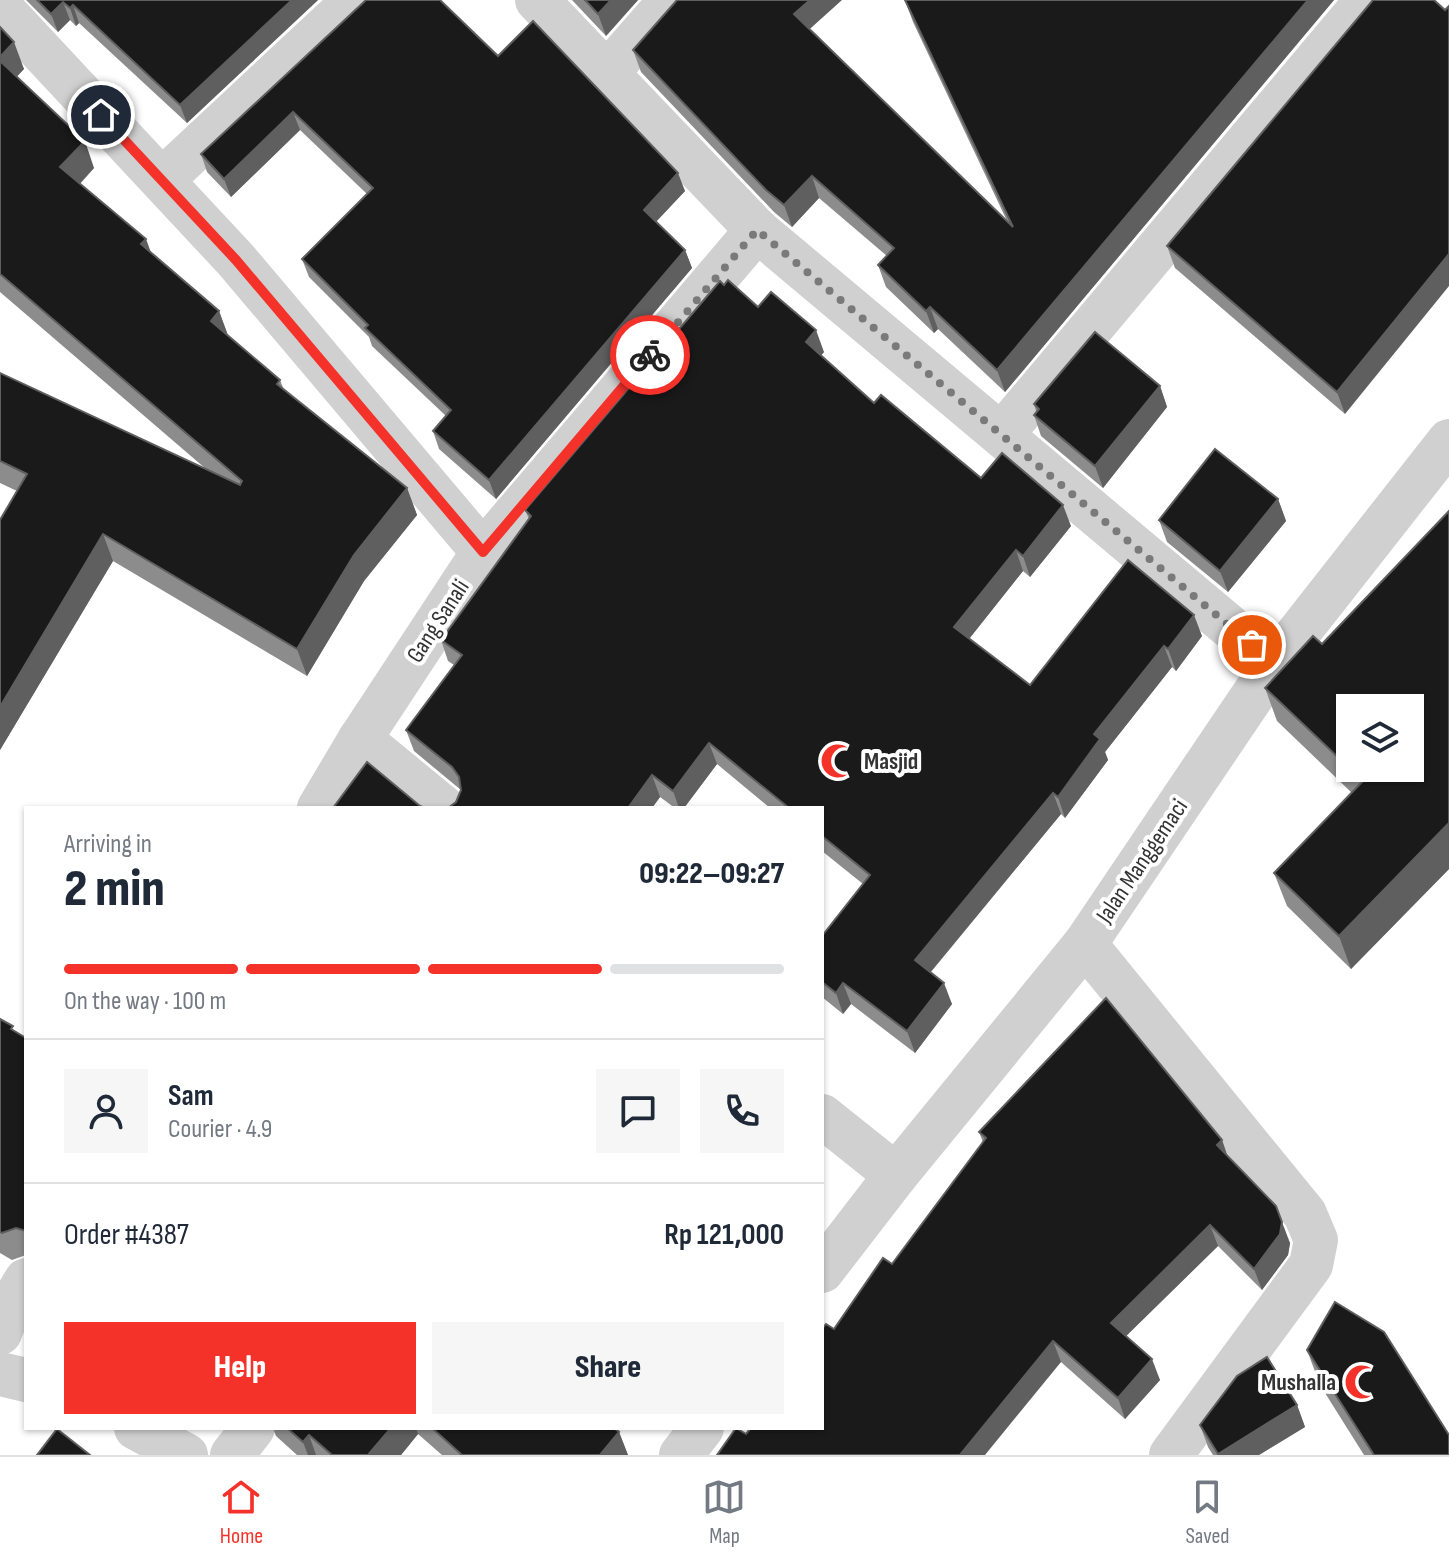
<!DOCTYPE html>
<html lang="en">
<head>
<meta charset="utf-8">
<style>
	:root { --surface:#fff; --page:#f6f6f7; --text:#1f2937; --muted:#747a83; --line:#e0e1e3; --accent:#f4322a }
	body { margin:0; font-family:"Sofia Sans Condensed",sans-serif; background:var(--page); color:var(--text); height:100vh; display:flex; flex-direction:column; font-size:30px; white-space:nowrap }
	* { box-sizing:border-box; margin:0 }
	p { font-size:26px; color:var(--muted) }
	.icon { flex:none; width:44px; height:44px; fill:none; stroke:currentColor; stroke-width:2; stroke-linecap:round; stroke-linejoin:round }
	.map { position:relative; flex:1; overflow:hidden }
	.panel { position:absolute; left:24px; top:806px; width:800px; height:624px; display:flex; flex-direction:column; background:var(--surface); border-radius:0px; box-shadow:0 2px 6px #0004 }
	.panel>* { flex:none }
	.fabs { position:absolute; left:1336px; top:694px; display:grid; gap:16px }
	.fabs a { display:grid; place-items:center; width:88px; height:88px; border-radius:0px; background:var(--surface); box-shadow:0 2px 6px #0004; font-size:40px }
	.pin { position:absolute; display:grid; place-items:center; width:68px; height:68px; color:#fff; margin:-34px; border:4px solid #fff; border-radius:50%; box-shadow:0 2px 8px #0007 }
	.courier { position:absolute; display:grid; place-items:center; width:80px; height:80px; margin:-40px; border:6px solid #f4322a; border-radius:50%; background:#fff; color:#222; box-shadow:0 2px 10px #0007 }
	.summary em { font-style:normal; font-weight:800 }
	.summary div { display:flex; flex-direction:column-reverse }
	.summary { display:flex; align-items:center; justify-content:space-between; height:136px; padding:0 40px }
	h1 { font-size:52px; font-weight:800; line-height:60px }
	.bar { display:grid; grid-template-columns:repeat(4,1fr); gap:12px 8px; align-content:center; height:96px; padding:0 40px }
	.bar i { height:10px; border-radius:6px; background:var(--line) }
	.bar .current { background:var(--accent) }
	.bar p { grid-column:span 4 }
	.line { display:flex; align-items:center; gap:20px; padding:0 40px; border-top:2px solid var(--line) }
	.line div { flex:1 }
	.round { display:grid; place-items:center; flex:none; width:84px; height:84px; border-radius:0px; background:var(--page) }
	.action { display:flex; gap:16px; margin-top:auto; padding:16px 40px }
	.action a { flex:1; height:92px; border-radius:0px; background:var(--accent); color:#fff; font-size:32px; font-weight:800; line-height:92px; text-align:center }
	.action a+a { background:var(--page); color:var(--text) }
	.dock { display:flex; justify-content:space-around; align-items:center; height:112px; border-top:2px solid var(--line); background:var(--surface); font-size:22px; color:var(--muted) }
	.dock a { display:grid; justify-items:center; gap:4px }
	.dock .current { color:var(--accent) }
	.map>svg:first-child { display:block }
</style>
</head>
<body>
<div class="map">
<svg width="1449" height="1455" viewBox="0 0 1449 1455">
	<rect width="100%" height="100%" fill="#fff"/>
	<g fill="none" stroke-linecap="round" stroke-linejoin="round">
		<g stroke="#d0d0d0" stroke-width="44">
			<polyline points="537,0 757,230"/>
			<polyline points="0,7 236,260 483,552"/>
			<polyline points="607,73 671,0"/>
			<polyline points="162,180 355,0"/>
			<polyline points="1002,434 1367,0"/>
			<polyline points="360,739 444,808"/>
			<polyline points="319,808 360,739 483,552 757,230 1274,664"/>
			<polyline points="1085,944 1305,1214 1316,1240 1311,1265 1171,1455"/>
			<polyline points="822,1116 896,1175"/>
			<polyline points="822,1271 896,1175 1085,944 1274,664 1449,441"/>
			<polyline points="0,1333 11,1305 26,1280"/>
			<polyline points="0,1374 26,1380"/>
			<polyline points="136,1428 186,1455"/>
			<polyline points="232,1455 253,1428"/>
			<polyline points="681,1455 702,1428"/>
		</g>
	</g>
	<g fill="#8c8c8c">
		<polygon points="26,0 318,0 187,123 79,23 76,26 70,20 58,32"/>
		<polygon points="440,0 498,56 685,191 656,222 685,250 692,268 496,499 439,449 433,431 446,416 372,346 369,337 309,277 302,259 367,194 300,130 231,197 207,172 201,154"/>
		<polygon points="572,0 638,0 606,36"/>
		<polygon points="905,0 1334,0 1005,392 938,329 934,333 886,287 878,265 887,256 819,198 792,227 774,212 641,72 633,50 809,29 1008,223 913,22"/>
		<polygon points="1373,0 1345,414 1175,268 1167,246"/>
		<polygon points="0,27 24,69 16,77 94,168 80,184 151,252 219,311 228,336 280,380 284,390 407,488 417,515 364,581 307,676 113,561 0,750 0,520 17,491 0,483 0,373 206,469 0,292"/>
		<polygon points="724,285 824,352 821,355 874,403 981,478 1071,526 1030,577 1023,571 969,639 1030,685 1128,560 1202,636 1176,671 1172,667 1105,752 1108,760 1065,818 1061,814 931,972 952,1004 915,1053 851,1004 843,1014 822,997 822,936 863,884 822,851 822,808 770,808 717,764 684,808 675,808 660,797 652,808 448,808 456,802 461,790 414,751 406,730 454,665 448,661 441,640 529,519 525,510"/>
		<polygon points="1160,386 1167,407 1103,488 1041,436 1034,415 1036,411 1034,404"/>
		<polygon points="1278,499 1286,521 1228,592 1167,542 1159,520"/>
		<polygon points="1449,511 1449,869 1351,969 1287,906 1274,873 1352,793 1277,721 1265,688 1322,644"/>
		<polygon points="0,1019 15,1031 26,1038 26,1255 12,1260 0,1253"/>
		<polygon points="979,1132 1222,1140 1228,1157 1290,1243 1288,1255 1262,1290 1218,1246 1126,1336 1160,1380 1125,1419 1061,1362 746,1434 834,1329 892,1264 983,1142"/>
		<polygon points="1307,1350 1449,1455 1364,1455 1320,1385"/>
		<polygon points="1297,1405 1305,1427 1259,1455 1213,1455 1208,1447 1200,1425"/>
		<polygon points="273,1428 614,1428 619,1432 628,1455 442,1455 418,1434 401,1455 297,1455 276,1436"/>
	</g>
	<g fill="#5f5f5f">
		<polygon points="292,0 318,0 187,123 180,105"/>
		<polygon points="611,0 638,0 606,36 598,14"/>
		<polygon points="810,0 842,0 802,36 794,14"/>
		<polygon points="1308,0 1334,0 1005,392 997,370"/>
		<polygon points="63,2 70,20 58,32 51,14"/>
		<polygon points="73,5 79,23 76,26 70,8"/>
		<polygon points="14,42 24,69 8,86 0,65 0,57"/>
		<polygon points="293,112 300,130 231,197 224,179"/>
		<polygon points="85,141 94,168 70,194 60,167"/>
		<polygon points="678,173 685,191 650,228 644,210"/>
		<polygon points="812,176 819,198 792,227 784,205"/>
		<polygon points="146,239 156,266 141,244"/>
		<polygon points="685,250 692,268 496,499 489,480"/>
		<polygon points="1449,254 1449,286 1345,414 1337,392"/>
		<polygon points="930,307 938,329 934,333 926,311"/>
		<polygon points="219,311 229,338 211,321"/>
		<polygon points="816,330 824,352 814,364 806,342"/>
		<polygon points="1160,386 1167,407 1103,488 1095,466"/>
		<polygon points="407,488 417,515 364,581 307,676 297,649 354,555"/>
		<polygon points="1278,499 1286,521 1228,592 1220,571"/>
		<polygon points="1063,505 1071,526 1030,577 1023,556"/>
		<polygon points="103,534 113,561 0,750 0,707"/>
		<polygon points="1016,550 1023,571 961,649 954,627"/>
		<polygon points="1194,615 1202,636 1176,671 1168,649"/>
		<polygon points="1164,646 1172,667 1105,752 1108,760 1065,818 1058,797 1094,734"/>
		<polygon points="709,743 717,764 684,808 679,808 673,791"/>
		<polygon points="652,775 660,797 652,808 628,808"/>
		<polygon points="1053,793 1061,814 923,981 915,960"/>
		<polygon points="1449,823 1449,869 1351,969 1339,936"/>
		<polygon points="843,983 851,1004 843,1014 836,993"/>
		<polygon points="944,983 952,1004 915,1053 907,1031"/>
		<polygon points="1222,1140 1229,1161 1217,1145"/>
		<polygon points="1282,1222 1290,1243 1288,1255 1262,1290 1254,1269"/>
		<polygon points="1210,1225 1218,1246 1118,1344 1111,1323"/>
		<polygon points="1053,1341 1061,1362 985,1455 960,1455"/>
		<polygon points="1152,1359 1160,1380 1125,1419 1118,1398"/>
		<polygon points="1297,1405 1305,1427 1259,1455 1218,1455"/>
		<polygon points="391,1428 416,1428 418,1434 401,1455 368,1455"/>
		<polygon points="619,1432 628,1455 600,1455"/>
		<polygon points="309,1435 316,1455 308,1455 303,1442"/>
	</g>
	<g fill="#1a1a1a" stroke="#5f5f5f" stroke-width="2" fill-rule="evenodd">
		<polygon points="37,0 292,0 180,105 73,5 70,8 63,2 51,14"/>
		<polygon points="366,0 440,0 498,56 533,21 678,173 644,210 685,250 489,480 433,431 451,410 365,328 368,325 302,259 373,188 293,112 224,179 201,154"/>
		<polygon points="585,0 611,0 598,14"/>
		<polygon points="677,0 810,0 794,14 1013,227 905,0 1308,0 997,370 930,307 926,311 878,265 894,248 812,176 784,205 766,190 633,50"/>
		<polygon points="1373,0 1434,0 1445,10 1449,6 1449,254 1337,392 1167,246"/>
		<polygon points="0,27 14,42 0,57"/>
		<polygon points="0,61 85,141 60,167 146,239 141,244 219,311 211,321 280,380 277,384 407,488 354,555 297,649 103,534 0,707 0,520 27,474 0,461 0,373 240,485 242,481 0,274"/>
		<polygon points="728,280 758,307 771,292 816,330 806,342 874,403 881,395 981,478 1002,453 1063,505 1023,556 1016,550 954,627 1030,685 1128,560 1194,615 1168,649 1164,646 1094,734 1100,739 1058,797 1053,793 915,960 944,983 907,1031 843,983 836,993 822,982 822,936 870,875 822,836 822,808 789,808 709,743 673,791 652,775 628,808 448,808 456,802 461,790 459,777 452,767 406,730 462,655 441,640 531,516 525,510 720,281 724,285"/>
		<polygon points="1095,332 1160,386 1095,466 1034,415 1039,409 1034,404"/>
		<polygon points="1215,449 1278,499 1220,571 1159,520"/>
		<path d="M1449,511V823L1339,936L1274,873L1363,781L1265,688L1313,636L1322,644ZM1350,708H1410V768H1350Z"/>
		<polygon points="367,762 420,806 425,808 333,808"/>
		<polygon points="1106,998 1222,1140 1217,1145 1276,1206 1282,1222 1280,1234 1254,1269 1210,1225 1111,1323 1152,1359 1118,1398 1053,1341 960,1455 717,1455 736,1428 746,1434 751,1428 822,1428 822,1329 826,1324 834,1329 883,1258 892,1264 986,1138 979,1132"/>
		<polygon points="0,1019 13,1026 11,1029 26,1038 26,1231 16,1228 2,1233 0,1232"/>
		<polygon points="1335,1302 1384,1332 1449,1435 1449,1455 1374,1455 1307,1350"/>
		<polygon points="1267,1357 1297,1405 1218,1454 1200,1425 1237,1376"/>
		<polygon points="287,1428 391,1428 368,1455 332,1455 309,1435 303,1442"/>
		<polygon points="432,1428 614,1428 619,1432 600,1455 462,1455"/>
		<polygon points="57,1429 90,1455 37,1455"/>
	</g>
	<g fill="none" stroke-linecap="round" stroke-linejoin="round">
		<polyline stroke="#7a7a7a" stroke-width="8" stroke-dasharray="0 14.4" points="650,355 757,230 1252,645"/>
		<polyline stroke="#f4322a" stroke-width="10" points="101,115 236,260 483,552 650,355"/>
	</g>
	<defs>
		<g id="mosque-bare" transform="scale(2.76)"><path d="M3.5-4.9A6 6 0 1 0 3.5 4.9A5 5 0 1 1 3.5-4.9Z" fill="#f4322a" stroke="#fff" stroke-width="2.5" paint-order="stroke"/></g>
	</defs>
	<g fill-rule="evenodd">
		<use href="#mosque-bare" x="838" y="761"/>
		<use href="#mosque-bare" x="1362" y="1382"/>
	</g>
	<g text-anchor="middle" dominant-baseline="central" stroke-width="8" stroke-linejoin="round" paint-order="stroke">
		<g font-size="24" fill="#333" stroke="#fff">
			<text transform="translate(438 621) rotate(-57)">Gang Sanali</text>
			<text transform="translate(1142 861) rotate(-56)">Jalan Manggemaci</text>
		</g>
		<g font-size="24" font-weight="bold" fill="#333" stroke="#fff" text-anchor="start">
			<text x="864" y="761">Masjid</text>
			<text x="1336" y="1382" text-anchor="end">Mushalla</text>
		</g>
	</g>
</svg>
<div class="fabs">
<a><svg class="icon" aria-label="layers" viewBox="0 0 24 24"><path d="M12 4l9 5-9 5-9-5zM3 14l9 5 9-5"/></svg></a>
</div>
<div class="pin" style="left:1252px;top:645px;background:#ea580c"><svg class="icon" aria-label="bag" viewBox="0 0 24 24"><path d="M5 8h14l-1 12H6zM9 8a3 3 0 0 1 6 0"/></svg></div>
<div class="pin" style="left:101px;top:115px;background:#1f2937"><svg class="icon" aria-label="home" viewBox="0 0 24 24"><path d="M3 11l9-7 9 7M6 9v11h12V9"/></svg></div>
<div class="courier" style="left:650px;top:355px"><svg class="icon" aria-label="bike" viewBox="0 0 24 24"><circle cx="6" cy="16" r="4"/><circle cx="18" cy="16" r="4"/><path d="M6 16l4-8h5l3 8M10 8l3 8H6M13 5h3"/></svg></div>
<section class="panel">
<div class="summary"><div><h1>2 min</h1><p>Arriving in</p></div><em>09:22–09:27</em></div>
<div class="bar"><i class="current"></i><i class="current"></i><i class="current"></i><i></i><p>On the way · 100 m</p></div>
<div class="line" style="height:144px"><a class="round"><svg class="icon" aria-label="person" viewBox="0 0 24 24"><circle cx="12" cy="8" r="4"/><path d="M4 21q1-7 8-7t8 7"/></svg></a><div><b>Sam</b><p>Courier · 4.9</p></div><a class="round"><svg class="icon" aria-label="chat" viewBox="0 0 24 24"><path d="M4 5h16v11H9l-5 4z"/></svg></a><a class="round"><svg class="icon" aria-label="phone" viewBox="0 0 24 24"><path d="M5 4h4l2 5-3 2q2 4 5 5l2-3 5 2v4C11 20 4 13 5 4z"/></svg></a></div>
<div class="line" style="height:104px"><div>Order #4387</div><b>Rp 121,000</b></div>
<div class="action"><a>Help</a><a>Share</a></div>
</section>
</div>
<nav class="dock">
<a class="current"><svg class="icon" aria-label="home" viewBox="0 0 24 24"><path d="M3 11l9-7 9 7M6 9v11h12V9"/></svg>Home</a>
<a><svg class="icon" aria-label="map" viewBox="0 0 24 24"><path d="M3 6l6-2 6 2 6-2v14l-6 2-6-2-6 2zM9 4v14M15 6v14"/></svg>Map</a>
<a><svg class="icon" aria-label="saved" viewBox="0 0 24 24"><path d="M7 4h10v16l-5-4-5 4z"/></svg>Saved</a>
</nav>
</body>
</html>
